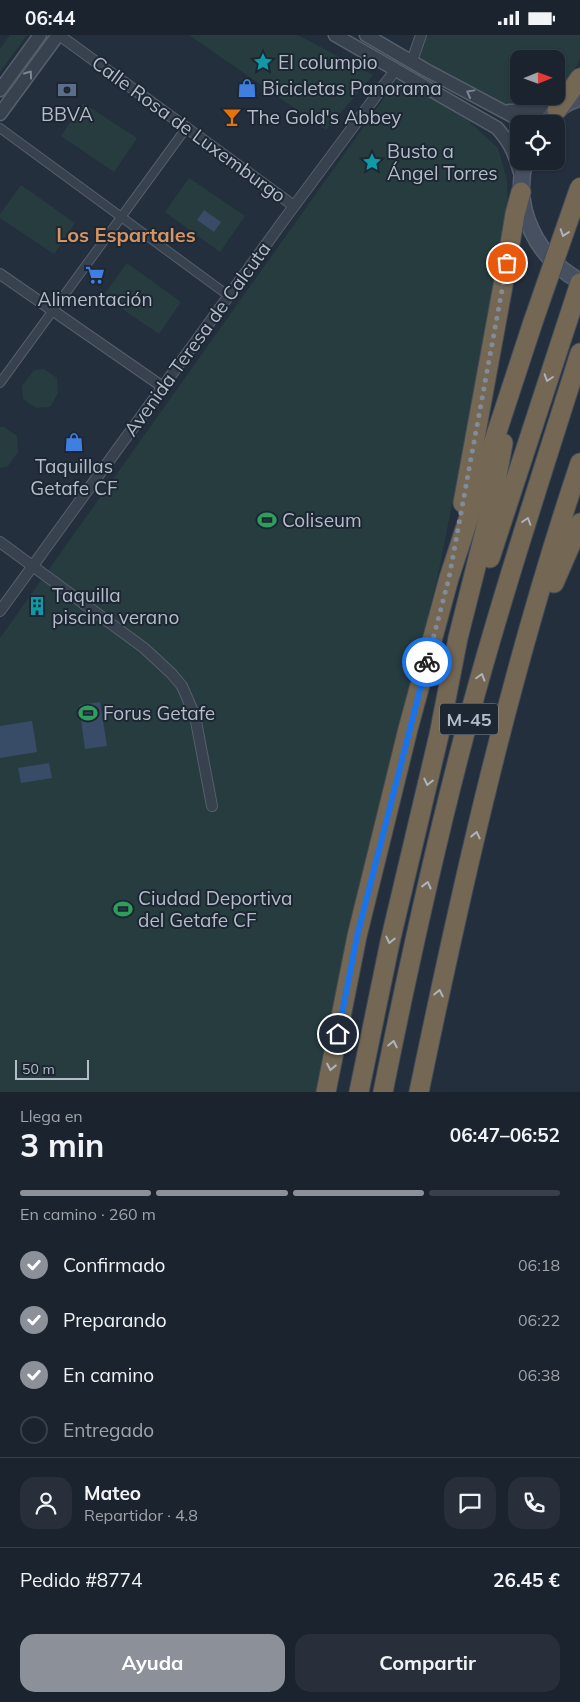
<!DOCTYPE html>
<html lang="es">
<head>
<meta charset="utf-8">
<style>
	:root { --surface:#1b232e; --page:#282f3a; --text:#f1f3f6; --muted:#a0a4aa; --line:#39404a; --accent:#8c9099 }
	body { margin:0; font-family:Mulish,sans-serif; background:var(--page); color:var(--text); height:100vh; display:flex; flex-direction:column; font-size:19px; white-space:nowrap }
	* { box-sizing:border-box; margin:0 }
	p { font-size:16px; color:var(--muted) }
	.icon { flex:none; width:28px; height:28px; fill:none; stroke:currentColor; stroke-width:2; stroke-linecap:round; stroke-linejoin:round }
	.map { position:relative; height:1057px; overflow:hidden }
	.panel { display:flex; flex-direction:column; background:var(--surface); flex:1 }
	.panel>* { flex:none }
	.needle { width:32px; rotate:89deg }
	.controls { position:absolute; left:510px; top:15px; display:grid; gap:10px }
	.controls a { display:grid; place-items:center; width:55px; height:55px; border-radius:10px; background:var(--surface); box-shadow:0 1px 4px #0004,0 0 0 1px var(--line); font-size:25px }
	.scale { position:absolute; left:15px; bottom:12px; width:74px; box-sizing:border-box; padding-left:5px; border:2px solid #b4bcc9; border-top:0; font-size:14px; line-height:18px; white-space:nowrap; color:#b4bcc9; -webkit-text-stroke:4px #1d2633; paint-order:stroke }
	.pin { position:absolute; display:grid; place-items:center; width:42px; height:42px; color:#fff; margin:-21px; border:2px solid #fff; border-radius:50%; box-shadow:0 1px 5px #0007 }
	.courier { position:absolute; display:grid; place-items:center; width:50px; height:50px; margin:-25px; border:4px solid #1a73e8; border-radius:50%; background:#fff; color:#222; box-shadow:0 1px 6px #0007 }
	.summary em { font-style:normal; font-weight:700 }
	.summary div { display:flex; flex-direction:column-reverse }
	.summary { display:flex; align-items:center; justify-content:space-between; height:85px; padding:0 20px }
	h1 { font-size:32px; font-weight:700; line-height:38px }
	.bar { display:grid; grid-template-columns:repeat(4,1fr); gap:8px 5px; align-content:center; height:60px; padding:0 20px }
	.bar i { height:6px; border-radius:4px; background:var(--line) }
	.bar .active { background:var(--accent) }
	.bar p { grid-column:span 4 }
	.line { display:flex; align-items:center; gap:12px; padding:0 20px; border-top:1px solid var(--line) }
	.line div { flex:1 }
	.round { display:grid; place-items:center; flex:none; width:52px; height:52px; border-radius:15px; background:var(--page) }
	ol { padding:0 20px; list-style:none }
	li { display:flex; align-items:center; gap:15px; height:55px }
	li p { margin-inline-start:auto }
	li .icon { padding:5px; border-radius:50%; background:var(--accent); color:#fff; stroke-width:4 }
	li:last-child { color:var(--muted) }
	li i { width:28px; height:28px; border:2px solid var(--line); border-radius:50% }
	.button { display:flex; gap:10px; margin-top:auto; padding:10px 20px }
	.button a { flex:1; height:58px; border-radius:15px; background:var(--accent); color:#fff; font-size:20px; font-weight:700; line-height:58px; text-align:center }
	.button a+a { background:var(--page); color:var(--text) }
	.status { display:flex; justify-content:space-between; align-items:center; height:35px; padding:0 25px; background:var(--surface); direction:ltr }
	.status svg { height:14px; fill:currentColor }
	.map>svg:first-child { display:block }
</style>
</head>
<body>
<div class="status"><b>06:44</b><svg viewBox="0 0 49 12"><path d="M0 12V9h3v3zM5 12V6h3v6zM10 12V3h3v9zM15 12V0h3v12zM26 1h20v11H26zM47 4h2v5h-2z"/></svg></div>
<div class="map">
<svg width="580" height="1057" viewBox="0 0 580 1057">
	<rect width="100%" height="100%" fill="#242f3e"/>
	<g fill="#263c3f">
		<polygon points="10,0 27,0 0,37 0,14"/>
		<polygon points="189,0 298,0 373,40 326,95"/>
		<polygon points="427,0 580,0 580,24 567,50 556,56 556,24 519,24 519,61 547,61 533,69 506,70 418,24"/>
		<polygon points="399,42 461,79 498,113 507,145 508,178 497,244 438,540 400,693 323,1057 0,1057 0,603"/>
		<polygon points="83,68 137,103 114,137 61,101"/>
		<polygon points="189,143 245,181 220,217 165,177"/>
		<polygon points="21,150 75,188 54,219 0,183 0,179"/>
		<polygon points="127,228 181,267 159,299 103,261"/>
		<polygon points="44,334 57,343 58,358 50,372 36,373 23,364 22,351 34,335"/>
		<polygon points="0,392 4,392 17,401 18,417 8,431 0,433"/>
	</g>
	<g fill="#394c67">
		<polygon points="204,175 221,187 214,197 197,185"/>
		<polygon points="100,667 107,711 85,714 79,670"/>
		<polygon points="32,686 37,717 0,723 0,691"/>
		<polygon points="49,728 52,743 21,748 18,733"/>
	</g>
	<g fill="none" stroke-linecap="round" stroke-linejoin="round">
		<g stroke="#565f6c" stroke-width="10">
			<g id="pedestrian">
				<polyline points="0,93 229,261"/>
				<polyline points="0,348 187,92"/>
			</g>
		</g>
		<g stroke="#565f6c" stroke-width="12">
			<g id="minor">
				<polyline points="59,0 294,171"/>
				<polyline points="412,26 421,0"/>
				<polyline points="0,239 163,352"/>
				<polyline points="0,507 144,613 172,639 182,651 195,681 212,771"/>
				<polyline points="0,576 286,182 396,34"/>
			</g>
		</g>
		<g stroke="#565f6c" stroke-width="15">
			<g id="tertiary">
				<path d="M335,0L497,93C512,110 515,120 521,141"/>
				<polyline points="366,0 426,35 518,84 547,85"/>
				<polyline points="0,55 40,0"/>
				<path d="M509,76C529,76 544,75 562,65"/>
				<polyline points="0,79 58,0"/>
			</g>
		</g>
		<g stroke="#565f6c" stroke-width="18">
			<g id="secondary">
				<path d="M544,89C552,77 566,67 580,63"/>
				<path d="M525,126C512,174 537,223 580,246"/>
			</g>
		</g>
		<g stroke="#434c59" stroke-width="21">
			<g id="motorway">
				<polyline points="557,75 580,43"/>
				<polyline points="463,468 504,245 515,179 521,157"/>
				<polyline points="490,523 580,248"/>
				<polyline points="554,548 580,488"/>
				<polyline points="326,1057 357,901 408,694 449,543 533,287"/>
				<polyline points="359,1057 390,907 439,700 458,603 492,468 503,408"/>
				<path d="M383,1057C407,938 433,819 464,701C498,572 540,445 580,318"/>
				<path d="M419,1057C463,845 511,633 580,428"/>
			</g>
		</g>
		<use href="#pedestrian" stroke="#38414e" stroke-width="8"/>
		<use href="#minor" stroke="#38414e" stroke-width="10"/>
		<use href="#tertiary" stroke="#38414e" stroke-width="12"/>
		<use href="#secondary" stroke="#465061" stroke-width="15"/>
		<use href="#motorway" stroke="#746855" stroke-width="19"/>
		<g stroke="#434c59" stroke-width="21" stroke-linecap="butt">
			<polyline id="motorway-bridge" points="533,287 580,152"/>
		</g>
		<use href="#motorway-bridge" stroke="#746855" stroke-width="19"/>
	</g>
	<defs><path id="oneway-chevron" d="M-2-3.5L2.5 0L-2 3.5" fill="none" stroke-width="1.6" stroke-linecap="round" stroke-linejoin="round" transform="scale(1.25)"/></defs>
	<g stroke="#7c8592">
		<use href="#oneway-chevron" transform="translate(29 39) rotate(-54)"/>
		<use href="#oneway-chevron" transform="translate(470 58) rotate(-151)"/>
	</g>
	<g stroke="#aeb4bd">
		<use href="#oneway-chevron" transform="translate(564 198) rotate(109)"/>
		<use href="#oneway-chevron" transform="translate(548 343) rotate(108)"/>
		<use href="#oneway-chevron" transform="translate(527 486) rotate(-72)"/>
		<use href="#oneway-chevron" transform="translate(481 642) rotate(-74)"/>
		<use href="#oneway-chevron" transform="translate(428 747) rotate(103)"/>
		<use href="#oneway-chevron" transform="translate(476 800) rotate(-77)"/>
		<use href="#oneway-chevron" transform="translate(427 850) rotate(-76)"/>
		<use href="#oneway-chevron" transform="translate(390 905) rotate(103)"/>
		<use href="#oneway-chevron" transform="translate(439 958) rotate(-78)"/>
		<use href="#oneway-chevron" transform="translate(393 1009) rotate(-78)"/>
		<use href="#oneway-chevron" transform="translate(331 1032) rotate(101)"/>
	</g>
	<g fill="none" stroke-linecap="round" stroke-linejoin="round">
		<polyline stroke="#828b98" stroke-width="5" stroke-dasharray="0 9" points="427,627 449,543 507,228"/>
		<polyline stroke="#1a73e8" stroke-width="6" points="338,999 357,901 427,627"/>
	</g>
	<defs>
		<g id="sight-bare" transform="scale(1.5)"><path d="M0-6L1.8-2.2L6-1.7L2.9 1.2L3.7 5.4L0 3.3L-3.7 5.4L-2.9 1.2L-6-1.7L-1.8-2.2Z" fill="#0f9aa8" stroke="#1d2633" stroke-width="2.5" paint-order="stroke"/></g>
		<g id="shop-bare" transform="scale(1.5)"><path d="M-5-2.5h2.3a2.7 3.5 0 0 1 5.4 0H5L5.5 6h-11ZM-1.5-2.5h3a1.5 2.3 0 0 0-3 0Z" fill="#3f7fe0" stroke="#1d2633" stroke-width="2.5" paint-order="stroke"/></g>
		<g id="bank-bare" transform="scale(1.5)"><path d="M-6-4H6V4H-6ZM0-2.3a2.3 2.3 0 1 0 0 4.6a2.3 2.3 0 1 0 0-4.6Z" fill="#5c6f8a" stroke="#1d2633" stroke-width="2.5" paint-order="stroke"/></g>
		<g id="bar-bare" transform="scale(1.5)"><path d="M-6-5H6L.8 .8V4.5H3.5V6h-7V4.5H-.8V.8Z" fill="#e8710a" stroke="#1d2633" stroke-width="2.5" paint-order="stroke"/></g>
		<g id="supermarket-bare" transform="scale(1.5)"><path d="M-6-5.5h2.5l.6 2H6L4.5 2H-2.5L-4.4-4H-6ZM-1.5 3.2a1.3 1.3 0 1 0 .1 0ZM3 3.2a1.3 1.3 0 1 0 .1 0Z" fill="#3f7fe0" stroke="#1d2633" stroke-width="2.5" paint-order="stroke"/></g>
		<g id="stadium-bare" transform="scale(1.5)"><path d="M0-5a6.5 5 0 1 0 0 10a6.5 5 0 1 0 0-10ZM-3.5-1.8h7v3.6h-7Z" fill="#2e9e5b" stroke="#1d2633" stroke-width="2.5" paint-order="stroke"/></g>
		<g id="building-bare" transform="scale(1.5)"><path d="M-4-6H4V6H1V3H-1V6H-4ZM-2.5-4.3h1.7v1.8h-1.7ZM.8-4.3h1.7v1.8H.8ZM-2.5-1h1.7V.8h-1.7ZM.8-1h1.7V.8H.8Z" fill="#0f9aa8" stroke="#1d2633" stroke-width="2.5" paint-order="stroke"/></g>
	</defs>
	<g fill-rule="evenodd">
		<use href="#sight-bare" x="263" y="27"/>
		<use href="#shop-bare" x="247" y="53"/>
		<use href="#bank-bare" x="67" y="55"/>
		<use href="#bar-bare" x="232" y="82"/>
		<use href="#sight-bare" x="372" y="127"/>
		<use href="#supermarket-bare" x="95" y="240"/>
		<use href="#shop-bare" x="74" y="407"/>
		<use href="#stadium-bare" x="267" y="485"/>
		<use href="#building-bare" x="37" y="571"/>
		<use href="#stadium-bare" x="88" y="678"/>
		<use href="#stadium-bare" x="123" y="874"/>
	</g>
	<g text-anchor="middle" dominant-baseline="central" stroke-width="4" stroke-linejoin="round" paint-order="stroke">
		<rect fill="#1d2633" stroke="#878f9c" stroke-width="1" x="440" y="668.5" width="58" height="31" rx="4"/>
		<g font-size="18" font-weight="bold" fill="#b4bcc9">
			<text x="469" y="684">M-45</text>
		</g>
		<g font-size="19" fill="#b4bcc9" stroke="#1d2633" text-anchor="start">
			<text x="278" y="27">El columpio</text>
			<text x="262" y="53">Bicicletas Panorama</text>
			<text x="67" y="79" text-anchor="middle">BBVA</text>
			<text x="247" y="82">The Gold's Abbey</text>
			<text x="387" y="116">Busto a<tspan x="387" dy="22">Ángel Torres</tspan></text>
			<text x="95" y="264" text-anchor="middle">Alimentación</text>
			<text x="74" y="431" text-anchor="middle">Taquillas<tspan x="74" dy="22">Getafe CF</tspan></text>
			<text x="282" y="485">Coliseum</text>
			<text x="52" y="560">Taquilla<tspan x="52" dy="22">piscina verano</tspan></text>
			<text x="103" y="678">Forus Getafe</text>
			<text x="138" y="863">Ciudad Deportiva<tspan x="138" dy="22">del Getafe CF</tspan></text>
		</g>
		<g font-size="19" fill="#b4bcc9" stroke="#1d2633">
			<text transform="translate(189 94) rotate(36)">Calle Rosa de Luxemburgo</text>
			<text transform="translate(197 304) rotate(-54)">Avenida Teresa de Calcuta</text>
		</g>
		<g font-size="20" font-weight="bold" fill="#d59563" stroke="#1d2633">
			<text x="126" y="199">Los Espartales</text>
		</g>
	</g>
</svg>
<div class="controls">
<a><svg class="needle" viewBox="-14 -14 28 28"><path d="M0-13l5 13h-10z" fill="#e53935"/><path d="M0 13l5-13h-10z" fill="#a0a4aa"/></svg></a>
<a><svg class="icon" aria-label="locate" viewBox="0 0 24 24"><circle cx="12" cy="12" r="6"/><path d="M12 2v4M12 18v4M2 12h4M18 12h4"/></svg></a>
</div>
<div class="scale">50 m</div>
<div class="pin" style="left:507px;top:228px;background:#ea580c"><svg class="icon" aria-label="bag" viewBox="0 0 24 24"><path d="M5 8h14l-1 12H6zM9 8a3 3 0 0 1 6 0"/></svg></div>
<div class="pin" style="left:338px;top:999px;background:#1f2937"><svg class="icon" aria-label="home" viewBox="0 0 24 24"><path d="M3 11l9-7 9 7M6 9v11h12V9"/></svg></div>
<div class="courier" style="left:427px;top:627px"><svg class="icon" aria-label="bike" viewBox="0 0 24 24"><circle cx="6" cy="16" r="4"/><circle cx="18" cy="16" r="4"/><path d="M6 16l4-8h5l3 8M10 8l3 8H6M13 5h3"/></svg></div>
</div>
<section class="panel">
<div class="summary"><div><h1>3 min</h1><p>Llega en</p></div><em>06:47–06:52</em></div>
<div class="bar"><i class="active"></i><i class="active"></i><i class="active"></i><i></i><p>En camino · 260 m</p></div>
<ol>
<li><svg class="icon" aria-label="check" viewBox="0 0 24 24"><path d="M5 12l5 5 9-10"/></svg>Confirmado<p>06:18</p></li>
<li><svg class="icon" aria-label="check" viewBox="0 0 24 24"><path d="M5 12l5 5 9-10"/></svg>Preparando<p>06:22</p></li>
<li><svg class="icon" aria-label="check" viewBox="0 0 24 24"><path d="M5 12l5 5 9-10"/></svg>En camino<p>06:38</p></li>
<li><i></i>Entregado</li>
</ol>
<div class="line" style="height:90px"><a class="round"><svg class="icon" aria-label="person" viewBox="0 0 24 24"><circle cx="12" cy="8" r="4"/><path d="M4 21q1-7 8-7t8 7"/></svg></a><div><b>Mateo</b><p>Repartidor · 4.8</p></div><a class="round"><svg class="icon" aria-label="chat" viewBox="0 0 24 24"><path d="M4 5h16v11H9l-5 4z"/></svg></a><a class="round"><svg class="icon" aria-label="phone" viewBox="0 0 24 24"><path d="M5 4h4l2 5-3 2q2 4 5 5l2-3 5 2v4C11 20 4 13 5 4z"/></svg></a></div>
<div class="line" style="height:65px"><div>Pedido #8774</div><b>26.45 €</b></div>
<div class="button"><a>Ayuda</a><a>Compartir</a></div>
</section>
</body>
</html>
